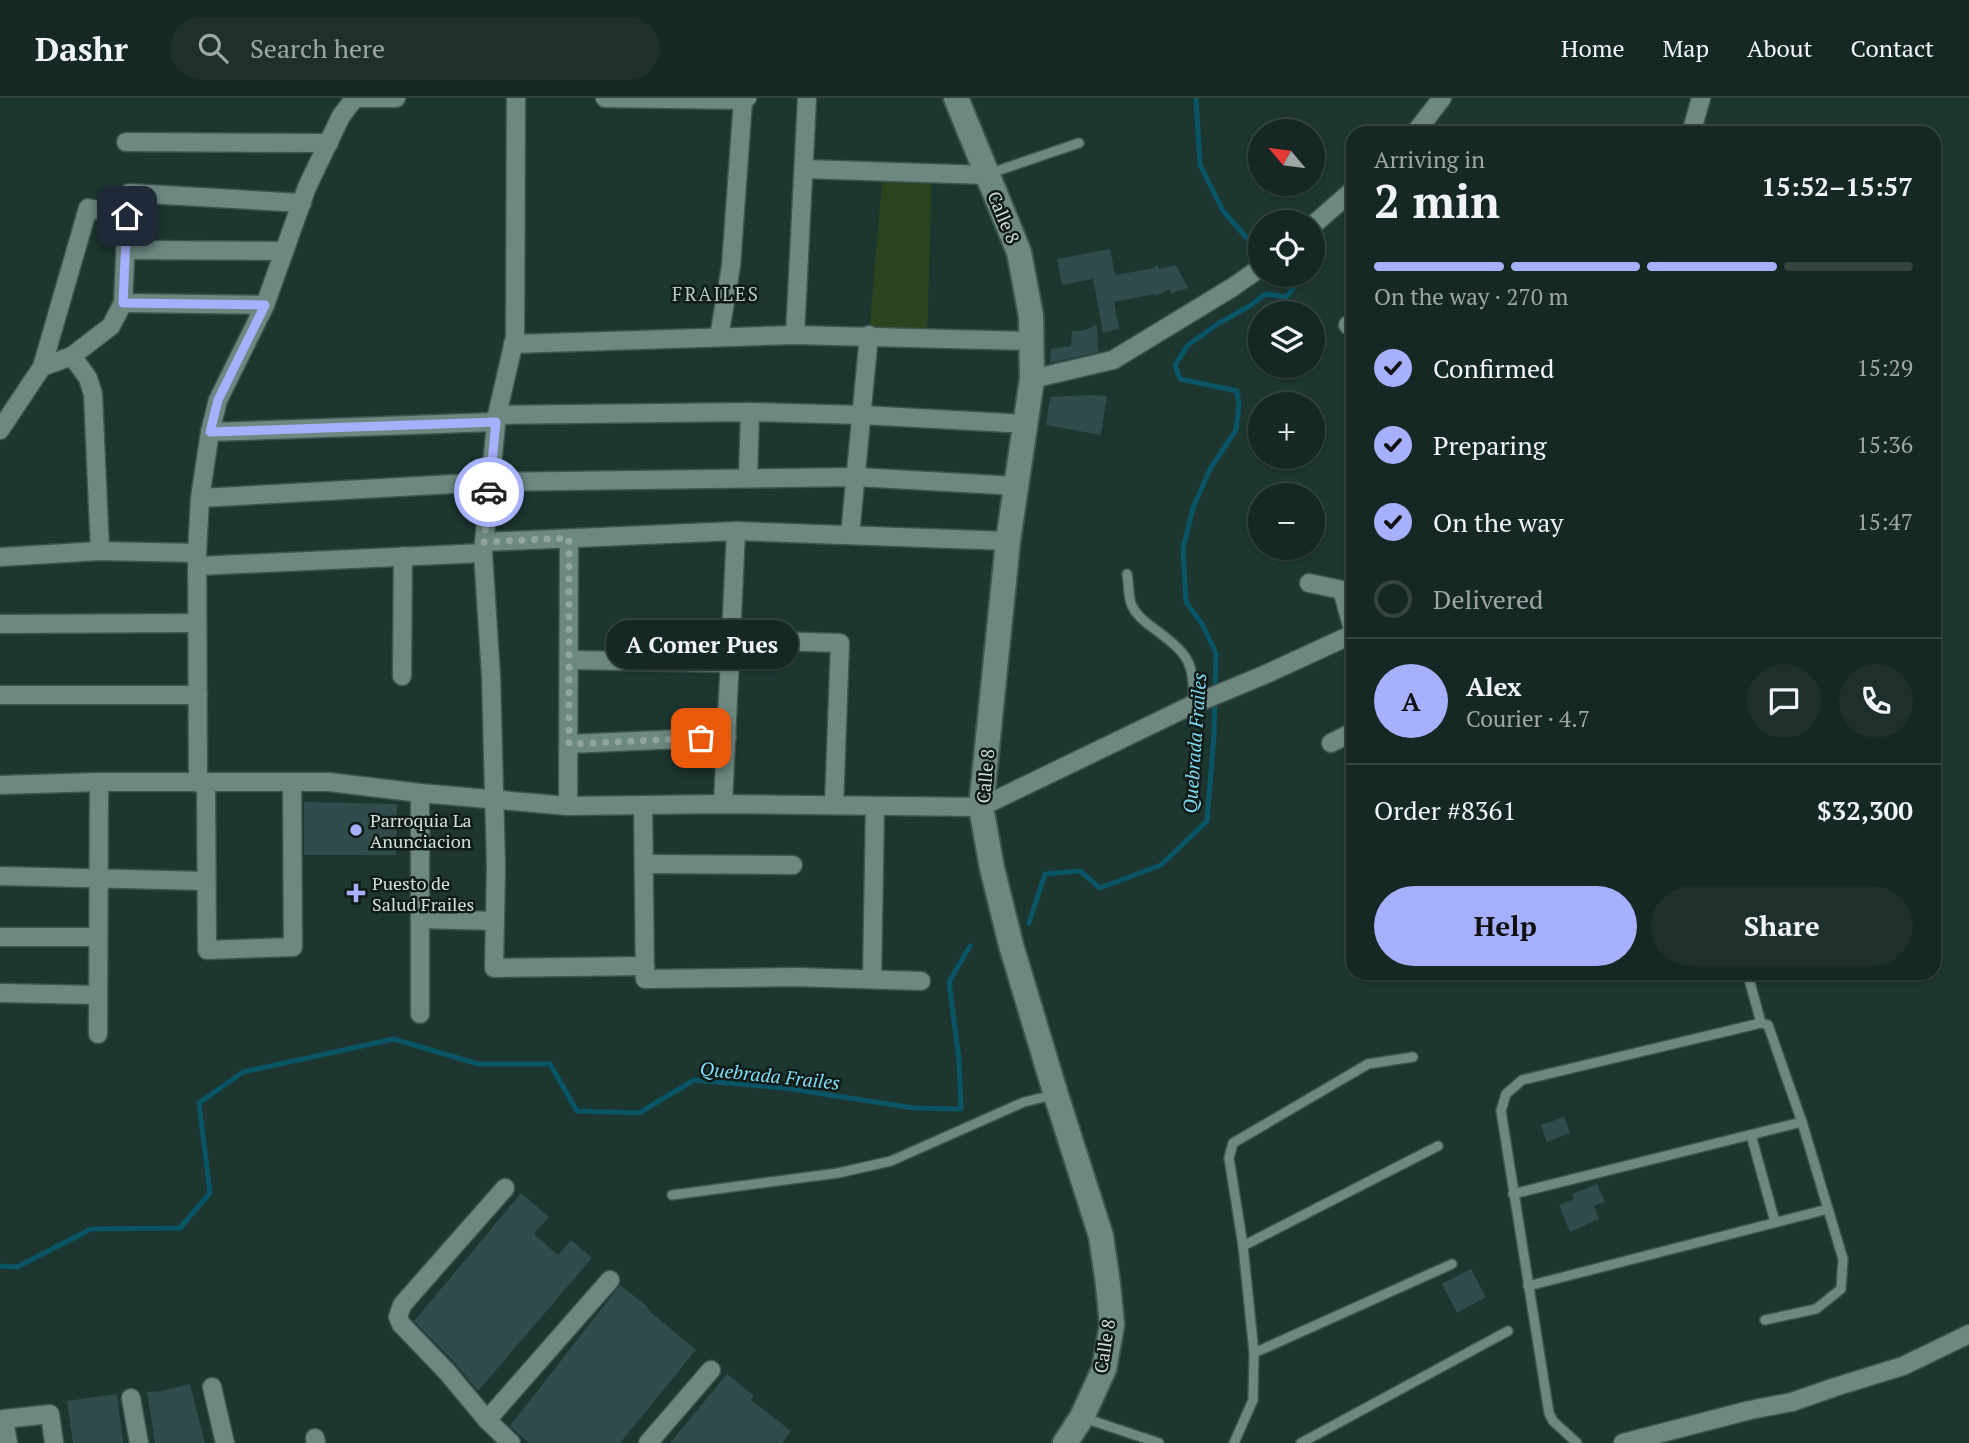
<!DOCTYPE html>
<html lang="en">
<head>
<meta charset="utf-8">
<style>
	:root { --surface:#162824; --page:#1f302c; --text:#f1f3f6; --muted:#9ea6a6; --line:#354441; --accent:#a7b0fc }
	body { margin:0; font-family:"PT Serif",serif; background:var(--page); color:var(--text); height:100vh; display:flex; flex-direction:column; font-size:26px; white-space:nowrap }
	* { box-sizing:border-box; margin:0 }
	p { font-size:23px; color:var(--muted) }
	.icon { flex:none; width:38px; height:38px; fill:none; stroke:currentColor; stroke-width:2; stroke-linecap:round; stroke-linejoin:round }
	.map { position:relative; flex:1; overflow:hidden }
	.side { position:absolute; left:1346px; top:28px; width:595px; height:854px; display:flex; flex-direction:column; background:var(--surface); border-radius:21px; box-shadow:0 2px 5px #0004,0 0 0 2px var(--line) }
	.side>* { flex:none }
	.needle { width:46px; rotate:299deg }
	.fabs { position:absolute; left:1248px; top:21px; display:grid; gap:14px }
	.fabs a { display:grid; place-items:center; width:77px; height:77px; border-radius:50%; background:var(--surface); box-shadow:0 2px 5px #0004,0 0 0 2px var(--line); font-size:35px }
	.pin { position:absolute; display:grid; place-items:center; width:60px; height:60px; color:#fff; margin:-30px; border-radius:14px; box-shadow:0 4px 10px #0006 }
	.courier { position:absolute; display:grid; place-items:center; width:70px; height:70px; margin:-35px; border:5px solid #a7b0fc; border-radius:50%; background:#fff; color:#222; box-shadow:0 2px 9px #0007 }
	.bubble { position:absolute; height:49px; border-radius:24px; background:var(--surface); box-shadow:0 2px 5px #0004,0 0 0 2px var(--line); font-size:23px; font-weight:800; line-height:49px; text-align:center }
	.summary em { font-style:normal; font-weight:800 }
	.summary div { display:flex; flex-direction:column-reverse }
	.summary { display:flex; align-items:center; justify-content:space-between; height:119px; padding:0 28px }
	h1 { font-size:46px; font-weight:800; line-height:52px }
	.bar { display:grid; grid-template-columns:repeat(4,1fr); gap:10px 7px; align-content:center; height:84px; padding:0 28px }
	.bar i { height:9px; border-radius:5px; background:var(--line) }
	.bar .on { background:var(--accent) }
	.bar p { grid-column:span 4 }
	.line { display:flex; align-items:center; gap:18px; padding:0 28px; border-top:2px solid var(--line) }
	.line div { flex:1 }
	.round { display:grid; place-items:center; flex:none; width:74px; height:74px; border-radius:37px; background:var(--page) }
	ol { padding:0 28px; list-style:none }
	li { display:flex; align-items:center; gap:21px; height:77px }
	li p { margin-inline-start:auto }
	li .icon { padding:7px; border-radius:50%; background:var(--accent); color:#111; stroke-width:4 }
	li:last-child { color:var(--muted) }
	li i { width:38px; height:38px; border:4px solid var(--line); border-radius:50% }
	.button { display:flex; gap:14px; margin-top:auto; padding:14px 28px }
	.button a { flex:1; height:80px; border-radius:42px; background:var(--accent); color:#111; font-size:28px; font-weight:800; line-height:80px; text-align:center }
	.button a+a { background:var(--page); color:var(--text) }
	header { display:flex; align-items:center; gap:42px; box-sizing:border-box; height:98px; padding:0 35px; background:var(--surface); border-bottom:2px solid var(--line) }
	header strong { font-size:33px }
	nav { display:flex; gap:38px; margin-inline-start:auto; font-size:24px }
	.search { width:490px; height:63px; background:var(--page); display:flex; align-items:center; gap:18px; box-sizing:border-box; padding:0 24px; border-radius:38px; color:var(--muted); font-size:26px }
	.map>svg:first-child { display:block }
</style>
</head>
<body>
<header>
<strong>Dashr</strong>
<div class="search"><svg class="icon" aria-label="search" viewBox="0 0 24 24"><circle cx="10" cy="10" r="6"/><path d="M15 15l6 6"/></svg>Search here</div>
<nav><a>Home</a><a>Map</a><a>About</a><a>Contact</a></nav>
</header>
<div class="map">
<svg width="1969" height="1345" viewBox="0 0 1969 1345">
	<rect width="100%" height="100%" fill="#1d3630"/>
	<polygon fill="#2b431f" points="883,73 932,75 927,240 869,237"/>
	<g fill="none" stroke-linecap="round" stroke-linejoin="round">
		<g stroke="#095565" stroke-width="5">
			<polyline points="1196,0 1200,67 1223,113 1260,155"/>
			<polyline points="1029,825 1045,776 1080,773 1100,790 1161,767 1207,723 1214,636 1216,555 1202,526 1186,504 1183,451 1193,410 1210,371 1236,332 1239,307 1237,293 1180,281 1175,267 1188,247 1219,225 1248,209 1266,196 1286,199 1297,186 1294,177"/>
			<polyline points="0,1168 17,1169 91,1131 180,1130 210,1095 199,1005 243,974 394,941 478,966 550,966 577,1013 639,1015 694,982 785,990 914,1010 961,1011 959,962 949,884 970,848"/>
		</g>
	</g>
	<g fill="#314c4c">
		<polygon points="1110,151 1115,177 1150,171 1158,167 1159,171 1176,167 1188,190 1171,195 1170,191 1156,198 1155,196 1114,204 1119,231 1103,235 1093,181 1062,187 1057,161"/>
		<polygon points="1097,227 1098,254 1050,265 1051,251 1071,248 1072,233 1082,233"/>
		<polygon points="1091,297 1107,298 1101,337 1046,327 1050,299"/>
		<polygon points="304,704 397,706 396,757 304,757"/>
		<polygon points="1564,1019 1570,1035 1547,1044 1541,1027"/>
		<polygon points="1597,1086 1605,1104 1594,1108 1599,1121 1570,1134 1559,1107 1574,1101 1572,1096"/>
		<polygon points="521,1095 549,1119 534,1136 558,1157 571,1142 592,1160 478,1293 455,1265 414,1223"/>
		<polygon points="1471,1171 1486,1199 1457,1215 1442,1186"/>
		<polygon points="620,1187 648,1209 647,1211 696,1252 620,1345 529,1345 510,1328"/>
		<polygon points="727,1276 754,1298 751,1302 791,1333 782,1345 670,1345"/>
		<polygon points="190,1286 205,1345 155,1345 147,1294 162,1293"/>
		<polygon points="117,1296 123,1345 73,1345 67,1303"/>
	</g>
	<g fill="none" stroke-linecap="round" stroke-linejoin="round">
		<g stroke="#3e544f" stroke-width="12">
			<g id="lane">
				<polyline points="988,76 1079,45"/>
				<path d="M1127,476C1129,485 1128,500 1132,508C1137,518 1147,526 1156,532C1190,558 1193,563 1194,606"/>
				<polyline points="1748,877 1761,925"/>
				<polyline points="1751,1037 1775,1124"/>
				<polyline points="1513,1096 1802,1024"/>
				<polyline points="672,1097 838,1075 891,1063 1024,1004 1053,997"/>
				<polyline points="1243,1148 1438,1048"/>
				<polyline points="1528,1188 1828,1111"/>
				<polyline points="1254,1255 1452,1166"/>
				<polyline points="1084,1320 1159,1345"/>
				<polyline points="1234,1345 1253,1302 1254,1255 1243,1148 1229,1060 1233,1045 1368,966 1413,959"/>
				<polyline points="1301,1345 1508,1233"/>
				<polyline points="1577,1345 1553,1323 1549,1315 1501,1013 1506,996 1522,982 1761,925 1768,927 1802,1024 1843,1161 1841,1191 1816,1211 1765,1222"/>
			</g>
		</g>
		<g stroke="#3e544f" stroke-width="21">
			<g id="street">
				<polyline points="353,0 396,0"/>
				<polyline points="516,0 515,239 497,317 483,455 491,578 496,769 494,870 645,868"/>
				<polyline points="605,0 743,2 747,0"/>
				<polyline points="1415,35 1442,0"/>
				<polyline points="1691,35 1701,0"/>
				<polyline points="126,44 329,45"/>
				<polyline points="804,71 986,77"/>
				<polyline points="129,95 302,105"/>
				<polyline points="1312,128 1353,92"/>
				<polyline points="125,152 284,153"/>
				<polyline points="123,205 265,207"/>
				<polyline points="1348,227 1353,228"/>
				<polyline points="795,237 807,0"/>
				<polyline points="719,239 731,168 743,2"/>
				<polyline points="513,246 795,237 1031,243"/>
				<polyline points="72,258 88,280 93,296 100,453"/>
				<polyline points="1032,281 1113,262 1233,189 1260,170"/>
				<polyline points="497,317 750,314 862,317 1026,326"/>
				<polyline points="0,332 42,269 88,110 127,119 123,205 111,228 72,258 42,269"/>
				<polyline points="210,334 496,324"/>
				<polyline points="748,380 750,314"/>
				<polyline points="200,400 490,384 857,379 1017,388"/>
				<polyline points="850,437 869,237"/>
				<polyline points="484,444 736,433 1008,443"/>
				<polyline points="0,459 100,453 197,455"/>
				<polyline points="198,468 483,455"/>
				<polyline points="1309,485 1342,492 1353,531"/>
				<polyline points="0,526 197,525"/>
				<polyline points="732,542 840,545 834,707"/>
				<polyline points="570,562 731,565"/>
				<polyline points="402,578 403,458"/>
				<polyline points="0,597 198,597"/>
				<polyline points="1331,645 1353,634"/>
				<polyline points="569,646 727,639"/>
				<polyline points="198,685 197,455 200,400 210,334 218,302 265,207 307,89 341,18 354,1"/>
				<polyline points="206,685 207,852 293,849 292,684"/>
				<polyline points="0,687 99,684 329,684 420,695 568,708 723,706 981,709 1194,606 1264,577 1353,536"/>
				<polyline points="723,706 736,433"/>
				<polyline points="568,708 569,441"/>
				<polyline points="643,708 645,881 795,879 921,883"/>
				<polyline points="644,766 793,767"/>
				<polyline points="0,778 206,783"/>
				<polyline points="420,821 495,823"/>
				<polyline points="0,839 98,839"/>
				<polyline points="872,881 875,709"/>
				<polyline points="0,895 98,897"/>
				<polyline points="420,916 420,695"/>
				<polyline points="98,936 99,684"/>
				<polyline points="505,1090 402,1207 398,1219 401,1226 447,1274 487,1322 511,1345"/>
				<polyline points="212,1289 225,1345"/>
				<polyline points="131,1300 139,1345"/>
				<polyline points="487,1322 610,1182"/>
				<polyline points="315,1340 316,1345"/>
				<polyline points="8,1345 4,1321 50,1316 54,1345"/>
				<polyline points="648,1345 711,1272"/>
				<polyline points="1623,1345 1750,1312 1792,1304 1835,1289 1903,1268 1969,1236"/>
			</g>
		</g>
		<g stroke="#3e544f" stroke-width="28">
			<polyline id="secondary" points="956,0 1019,154 1031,218 1032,281 1008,443 981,709 992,770 1011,847 1056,997 1101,1138 1108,1186 1112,1227 1104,1271 1082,1319 1065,1345"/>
		</g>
		<use href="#lane" stroke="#6d8881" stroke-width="9"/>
		<use href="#street" stroke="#6d8881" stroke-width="18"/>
		<use href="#secondary" stroke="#6d8881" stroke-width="24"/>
	</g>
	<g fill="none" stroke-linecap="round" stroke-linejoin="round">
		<polyline stroke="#93a4a0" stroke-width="7" stroke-dasharray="0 12.6" points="489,394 484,444 569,440 569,646 701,640"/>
		<polyline stroke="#a7b0fc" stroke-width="9" points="127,118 123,205 265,207 218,302 210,334 496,324 489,394"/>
	</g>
	<g fill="#a7b0fc" stroke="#101b18" stroke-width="2.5">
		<circle cx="356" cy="732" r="7"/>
		<path d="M352.5 784.5h7v7h7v7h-7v7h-7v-7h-7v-7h7z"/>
	</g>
	<g text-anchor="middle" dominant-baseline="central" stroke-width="5" stroke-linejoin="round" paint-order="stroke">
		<g font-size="18" fill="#d2e0dc" stroke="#101b18">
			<text transform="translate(1004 119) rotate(67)">Calle 8</text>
			<text transform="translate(985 678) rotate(-85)">Calle 8</text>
			<text transform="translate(1104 1248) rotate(-81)">Calle 8</text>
		</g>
		<g font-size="18" fill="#d2e0dc" stroke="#101b18" text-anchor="start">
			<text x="370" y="722">Parroquia La<tspan x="370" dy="21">Anunciacion</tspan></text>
			<text x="372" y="785">Puesto de<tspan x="372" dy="21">Salud Frailes</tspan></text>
		</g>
		<g font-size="19" letter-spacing="2" fill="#afcbc3" stroke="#101b18">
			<text x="716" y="195">FRAILES</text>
		</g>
		<g font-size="19" font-style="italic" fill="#80ddf6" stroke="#101b18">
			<text transform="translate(1194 645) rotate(-86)">Quebrada Frailes</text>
			<text transform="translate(770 977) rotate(6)">Quebrada Frailes</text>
		</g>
	</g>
</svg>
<div class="fabs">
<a><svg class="needle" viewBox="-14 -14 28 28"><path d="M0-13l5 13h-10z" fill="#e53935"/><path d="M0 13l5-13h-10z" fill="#9ea6a6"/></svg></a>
<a><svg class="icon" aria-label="locate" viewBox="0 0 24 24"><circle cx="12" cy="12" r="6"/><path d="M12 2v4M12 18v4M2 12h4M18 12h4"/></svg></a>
<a><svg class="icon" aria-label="layers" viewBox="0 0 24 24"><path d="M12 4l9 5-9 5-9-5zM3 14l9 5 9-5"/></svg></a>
<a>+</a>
<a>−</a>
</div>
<div class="pin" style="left:701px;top:640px;background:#ea580c"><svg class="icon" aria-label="bag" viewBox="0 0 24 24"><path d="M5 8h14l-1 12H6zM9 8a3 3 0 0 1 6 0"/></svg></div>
<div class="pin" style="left:127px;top:118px;background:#1f2937"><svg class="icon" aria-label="home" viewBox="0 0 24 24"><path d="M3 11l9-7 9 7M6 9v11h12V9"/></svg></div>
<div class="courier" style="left:489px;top:394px"><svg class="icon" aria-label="car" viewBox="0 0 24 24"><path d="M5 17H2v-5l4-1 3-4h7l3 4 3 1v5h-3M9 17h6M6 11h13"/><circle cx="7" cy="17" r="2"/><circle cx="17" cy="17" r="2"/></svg></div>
<div class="bubble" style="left:606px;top:522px;width:192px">A Comer Pues</div>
<section class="side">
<div class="summary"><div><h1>2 min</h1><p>Arriving in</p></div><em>15:52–15:57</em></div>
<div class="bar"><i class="on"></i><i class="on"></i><i class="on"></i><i></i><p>On the way · 270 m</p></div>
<ol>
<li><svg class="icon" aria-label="check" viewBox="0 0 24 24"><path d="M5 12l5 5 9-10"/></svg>Confirmed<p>15:29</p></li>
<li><svg class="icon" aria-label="check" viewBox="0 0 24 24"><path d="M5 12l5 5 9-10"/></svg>Preparing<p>15:36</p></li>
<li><svg class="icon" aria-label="check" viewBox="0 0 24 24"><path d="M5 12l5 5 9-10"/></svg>On the way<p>15:47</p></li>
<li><i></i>Delivered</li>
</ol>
<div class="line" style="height:126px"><b class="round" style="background:var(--accent);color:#111">A</b><div><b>Alex</b><p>Courier · 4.7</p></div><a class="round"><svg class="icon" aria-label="chat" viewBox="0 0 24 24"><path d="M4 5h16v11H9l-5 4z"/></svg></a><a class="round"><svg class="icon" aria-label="phone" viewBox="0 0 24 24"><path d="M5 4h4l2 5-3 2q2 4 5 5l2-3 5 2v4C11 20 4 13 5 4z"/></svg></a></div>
<div class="line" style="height:91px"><div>Order #8361</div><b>$32,300</b></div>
<div class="button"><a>Help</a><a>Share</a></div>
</section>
</div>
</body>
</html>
